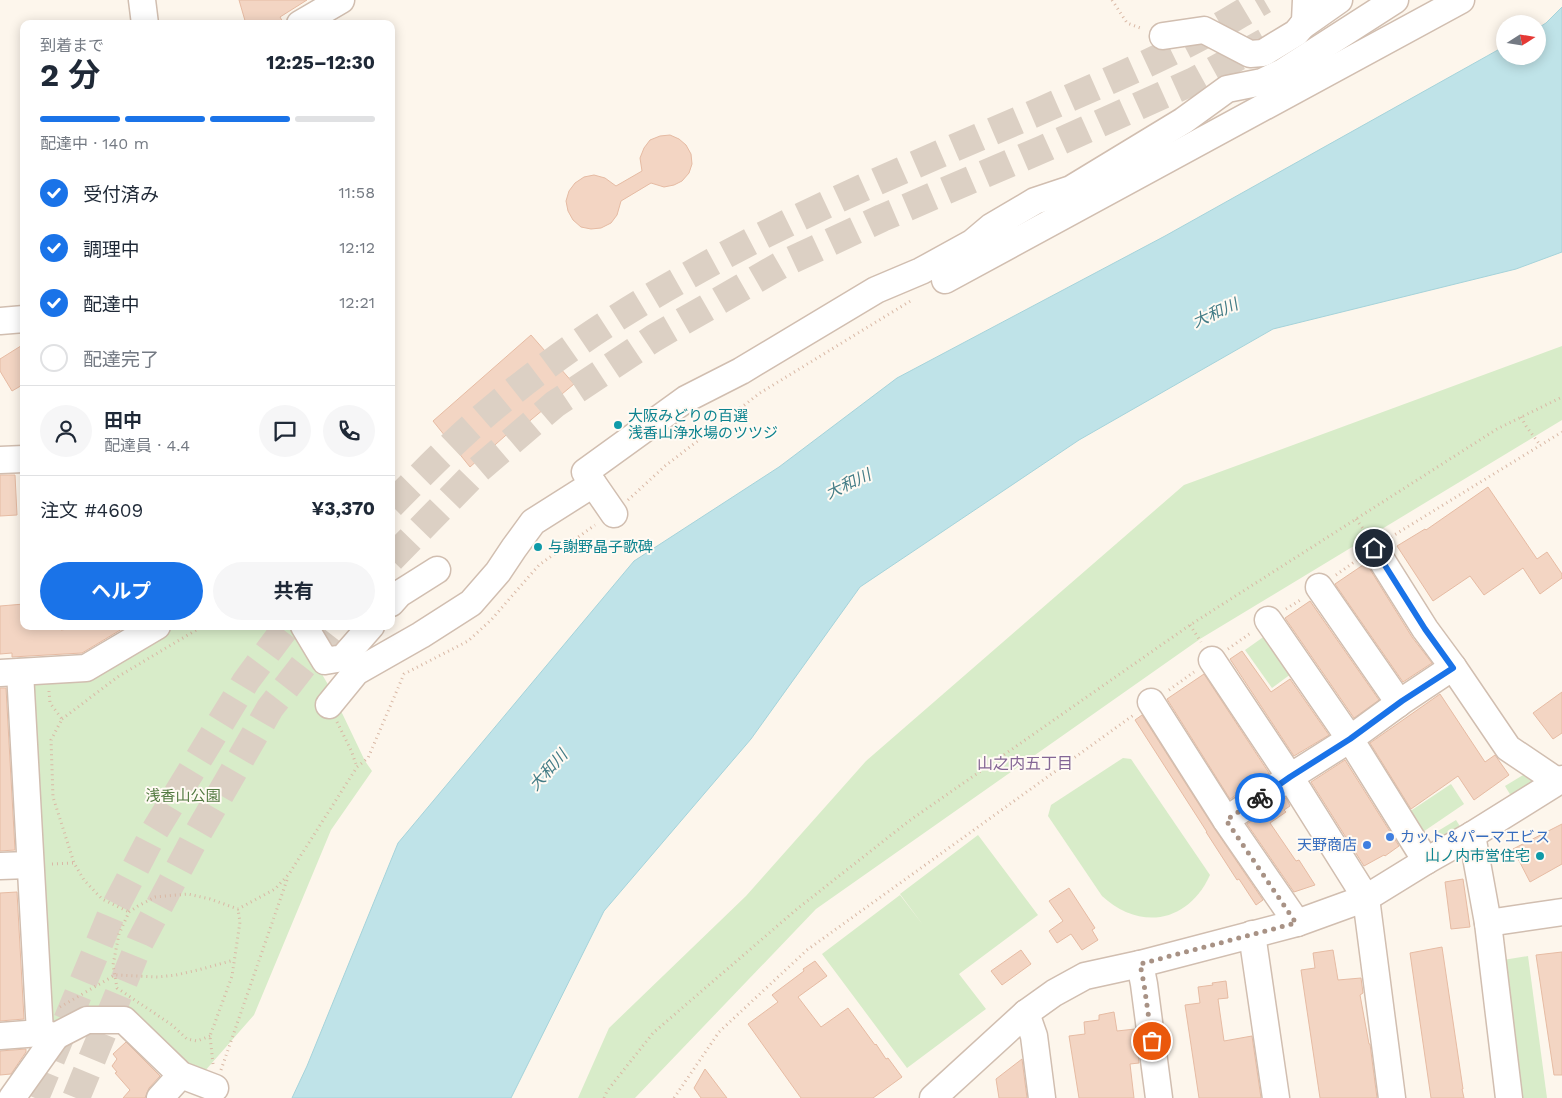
<!DOCTYPE html>
<html lang="ja">
<head>
<meta charset="utf-8">
<style>
	:root { --surface:#fff; --page:#f6f6f7; --text:#1f2937; --muted:#747a83; --line:#e0e1e3; --accent:#1a73e8 }
	body { margin:0; font-family:"Work Sans","Noto Sans JP",sans-serif; background:var(--page); color:var(--text); height:100vh; display:flex; flex-direction:column; font-size:19px; white-space:nowrap }
	* { box-sizing:border-box; margin:0 }
	p { font-size:16px; color:var(--muted) }
	.icon { flex:none; width:28px; height:28px; fill:none; stroke:currentColor; stroke-width:2; stroke-linecap:round; stroke-linejoin:round }
	.map { position:relative; flex:1; overflow:hidden }
	.details { position:absolute; left:20px; top:20px; width:375px; height:610px; display:flex; flex-direction:column; background:var(--surface); border-radius:10px; box-shadow:0 2px 12px #0003 }
	.details>* { flex:none }
	.needle { width:32px; rotate:78deg }
	.buttons { position:absolute; left:1496px; top:15px; display:grid; gap:10px }
	.buttons a { display:grid; place-items:center; width:50px; height:50px; border-radius:50%; background:var(--surface); box-shadow:0 2px 12px #0003; font-size:25px }
	.pin { position:absolute; display:grid; place-items:center; width:42px; height:42px; color:#fff; margin:-21px; border:2px solid #fff; border-radius:50%; box-shadow:0 1px 5px #0007 }
	.courier { position:absolute; display:grid; place-items:center; width:50px; height:50px; margin:-25px; border:4px solid #1a73e8; border-radius:50%; background:#fff; color:#222; box-shadow:0 1px 6px #0007 }
	.head em { font-style:normal; font-weight:700 }
	.head div { display:flex; flex-direction:column-reverse }
	.head { display:flex; align-items:center; justify-content:space-between; height:85px; padding:0 20px }
	h1 { font-size:32px; font-weight:700; line-height:38px }
	.bar { display:grid; grid-template-columns:repeat(4,1fr); gap:8px 5px; align-content:center; height:60px; padding:0 20px }
	.bar i { height:6px; border-radius:4px; background:var(--line) }
	.bar .selected { background:var(--accent) }
	.bar p { grid-column:span 4 }
	.line { display:flex; align-items:center; gap:12px; padding:0 20px; border-top:1px solid var(--line) }
	.line div { flex:1 }
	.round { display:grid; place-items:center; flex:none; width:52px; height:52px; border-radius:26px; background:var(--page) }
	ol { padding:0 20px; list-style:none }
	li { display:flex; align-items:center; gap:15px; height:55px }
	li p { margin-inline-start:auto }
	li .icon { padding:5px; border-radius:50%; background:var(--accent); color:#fff; stroke-width:4 }
	li:last-child { color:var(--muted) }
	li i { width:28px; height:28px; border:2px solid var(--line); border-radius:50% }
	.action { display:flex; gap:10px; margin-top:auto; padding:10px 20px }
	.action a { flex:1; height:58px; border-radius:30px; background:var(--accent); color:#fff; font-size:20px; font-weight:700; line-height:58px; text-align:center }
	.action a+a { background:var(--page); color:var(--text) }
	.map>svg:first-child { display:block }
</style>
</head>
<body>
<div class="map">
<svg width="1562" height="1098" viewBox="0 0 1562 1098">
	<rect width="100%" height="100%" fill="#fdf6ec"/>
	<g fill="#d8ecc9">
		<polygon points="1562,346 1562,420 1200,639 816,909 635,1098 578,1098 609,1028 746,896 866,761 1184,485"/>
		<polygon points="177,626 294,626 330,688 365,761 372,771 331,830 254,1015 204,1072 192,1071 141,1022 46,1022 32,681 89,677"/>
		<polygon points="1269,633 1295,671 1272,688 1245,650"/>
		<path d="M1123,758L1131,759L1210,875C1188,923 1140,931 1102,896L1048,816L1051,805Z"/>
		<polygon points="1528,772 1533,782 1511,796 1505,786"/>
		<polygon points="1451,784 1464,804 1417,836 1403,816"/>
		<polygon points="1456,820 1461,828 1438,842 1433,834"/>
		<polygon points="978,835 1038,915 959,974 986,1009 907,1068 822,954 900,895 923,925 900,894"/>
		<polygon points="1528,956 1547,1098 1515,1098 1497,961"/>
	</g>
	<polygon fill="#bfe3e8" stroke="#a5d3da" points="1562,7 1562,252 1516,269 1273,329 1079,440 860,587 751,739 604,911 511,1098 292,1098 307,1066 398,843 634,561 779,467 897,378 1165,236 1505,46 1505,56 1538,56 1538,28 1546,23"/>
	<g fill="#f3d5c3" stroke="#e6bba3">
		<polygon points="239,0 307,0 280,17 284,24 246,24"/>
		<polygon points="670,135 679,139 686,145 691,154 692,164 689,173 682,181 674,185 664,187 651,183 621,201 617,215 611,223 601,228 591,229 581,227 573,220 568,211 566,201 569,191 575,183 584,177 594,175 605,178 616,186 642,171 640,158 644,148 650,140 660,136"/>
		<polygon points="531,335 574,384 526,424 522,421 470,467 433,421"/>
		<polygon points="24,344 24,384 12,391 0,371 0,359"/>
		<polygon points="0,475 15,475 17,515 0,516"/>
		<polygon points="1488,487 1537,559 1547,552 1562,574 1562,578 1540,594 1523,568 1484,595 1470,576 1433,601 1397,546 1425,529 1426,530"/>
		<polygon points="1366,563 1412,637 1432,663 1403,682 1335,584"/>
		<polygon points="1310,601 1379,700 1354,718 1285,618"/>
		<polygon points="24,604 24,626 60,626 61,630 85,626 127,626 82,653 12,657 12,653 0,654 0,606"/>
		<polygon points="1242,651 1271,692 1290,679 1329,735 1294,756 1230,659"/>
		<polygon points="1204,674 1269,773 1230,799 1167,699"/>
		<polygon points="0,688 6,688 15,850 0,851"/>
		<polygon points="1562,692 1562,733 1553,739 1533,713"/>
		<polygon points="1440,694 1485,762 1495,755 1509,775 1474,800 1458,776 1411,809 1370,743"/>
		<polygon points="1142,715 1214,828 1263,900 1256,905 1239,879 1237,880 1206,832 1207,832 1135,720"/>
		<polygon points="1345,760 1399,846 1385,856 1384,855 1364,866 1311,782"/>
		<polygon points="1286,798 1290,806 1284,810 1286,812 1270,823 1296,861 1299,860 1315,885 1294,892 1247,824"/>
		<polygon points="1562,824 1562,864 1530,882 1513,849"/>
		<polygon points="1463,879 1470,927 1451,929 1445,882"/>
		<polygon points="1069,888 1095,928 1092,930 1098,940 1082,950 1071,934 1057,943 1049,931 1063,921 1049,901"/>
		<polygon points="17,892 24,1019 0,1021 0,893"/>
		<polygon points="1442,947 1463,1089 1462,1089 1464,1098 1431,1098 1410,953"/>
		<polygon points="1021,950 1031,964 1002,985 991,971"/>
		<polygon points="1333,950 1338,980 1361,978 1363,993 1360,995 1369,1044 1370,1044 1377,1098 1320,1098 1301,970 1315,968 1313,953"/>
		<polygon points="1562,952 1562,1075 1554,1075 1536,955"/>
		<polygon points="815,961 827,976 798,997 821,1027 848,1008 875,1045 876,1044 886,1059 888,1058 902,1077 873,1098 801,1098 748,1024 778,1002 772,995 804,971 803,969"/>
		<polygon points="1226,981 1228,998 1218,999 1224,1041 1252,1036 1261,1098 1199,1098 1185,1005 1200,1003 1198,987 1213,985 1212,983"/>
		<polygon points="1114,1012 1117,1031 1135,1029 1139,1063 1130,1064 1134,1098 1079,1098 1069,1036 1085,1034 1084,1022 1099,1020 1099,1015"/>
		<polygon points="126,1042 160,1076 149,1088 145,1098 123,1098 130,1090 115,1073 117,1072 112,1066 117,1059 113,1054"/>
		<polygon points="26,1049 26,1052 11,1074 0,1075 0,1051"/>
		<polygon points="1022,1059 1027,1098 999,1098 996,1079"/>
		<polygon points="705,1069 727,1098 701,1098 694,1088"/>
	</g>
	<g fill="none" stroke-linecap="round" stroke-linejoin="round">
		<g stroke="#dcd0c4" stroke-width="28" stroke-dasharray="28 14" stroke-linecap="butt">
			<path d="M391,505C426,470 461,434 499,403C558,354 622,312 689,275C801,211 922,162 1040,111C1094,87 1150,64 1202,36C1223,25 1243,12 1264,0"/>
			<polyline points="391,559 479,469 555,404 654,338 781,265 882,218 1043,149 1194,81 1265,42"/>
			<polyline points="35,1098 111,915 154,832 246,681 287,626"/>
			<polyline points="76,1098 140,942 194,840 270,708 334,626"/>
		</g>
		<g stroke="#d1beb0" stroke-width="29">
			<g id="minor">
				<polyline points="142,0 145,24"/>
				<polyline points="300,24 341,0"/>
				<polyline points="1302,26 1339,0"/>
				<polyline points="1163,36 1204,30 1250,54 1263,53 1296,33 1302,26 1305,21 1306,0"/>
				<polyline points="945,280 1461,0"/>
				<polyline points="0,321 24,319"/>
				<polyline points="0,460 24,459"/>
				<polyline points="614,514 585,472 686,399 741,371 876,290 921,271 972,243 991,227 1035,201 1071,189 1183,121 1227,89 1262,82 1283,72 1395,0"/>
				<polyline points="1374,548 1425,629 1453,667"/>
				<polyline points="1319,587 1393,694 1398,704"/>
				<polyline points="391,603 399,594 437,570"/>
				<polyline points="1268,620 1350,739 1426,861"/>
				<polyline points="304,626 325,661 343,658 371,626"/>
				<polyline points="1212,660 1290,777 1366,898 1392,1098"/>
				<polyline points="20,672 40,1033"/>
				<polyline points="0,673 86,668 157,626"/>
				<polyline points="1151,702 1226,820 1297,923"/>
				<polyline points="329,705 356,672 421,635 471,603 498,572 514,548 533,522 593,484"/>
				<polyline points="1226,820 1290,777 1350,739 1402,701 1453,667 1508,748 1557,781"/>
				<polyline points="1472,835 1488,923 1509,1098"/>
				<polyline points="0,866 29,865"/>
				<polyline points="1488,923 1562,912"/>
				<polyline points="1252,934 1276,1098"/>
				<polyline points="1140,964 1144,984 1159,1098"/>
				<polyline points="1026,1013 1034,1036 1042,1098"/>
				<polyline points="0,1036 40,1033 56,1036 87,1020 124,1020 181,1075 215,1088"/>
				<polyline points="12,1098 56,1036"/>
				<polyline points="160,1098 181,1075"/>
				<polyline points="933,1098 1026,1013 1054,993 1085,976 1140,964 1297,923 1366,898 1426,861 1472,835 1562,779"/>
			</g>
		</g>
		<g stroke="#d9b8a5" stroke-width="3" stroke-dasharray="1 4" stroke-linecap="butt">
			<polyline points="1112,0 1127,23 1143,29"/>
			<polyline points="1521,417 1526,426 1540,445"/>
			<polyline points="628,500 665,466 760,393 912,300"/>
			<polyline points="1356,519 1364,530"/>
			<polyline points="1391,537 1562,432"/>
			<polyline points="1336,575 1357,560"/>
			<polyline points="1286,609 1302,599"/>
			<polyline points="1190,625 1201,642"/>
			<polyline points="1228,649 1252,632"/>
			<polyline points="1169,690 1194,672"/>
			<polyline points="49,691 50,703 62,719 51,740 53,797 74,863 84,880 102,899 129,912"/>
			<polyline points="62,719 119,676 203,626"/>
			<polyline points="337,722 351,750 357,767"/>
			<polyline points="52,864 74,863"/>
			<polyline points="60,1007 115,975 158,977 176,975 198,970 234,960"/>
			<polyline points="210,1036 197,1041 187,1039 172,1025 117,988 113,965 119,934 129,912 138,906 155,897 188,894 210,899 238,909 275,889 289,874 357,767 368,758 404,674 468,641 491,620 539,565 595,525"/>
			<polyline points="213,1064 210,1036 232,976 240,922 238,909"/>
			<polyline points="221,1070 288,877"/>
			<polyline points="604,1098 607,1091 653,1033 797,909 909,821 1190,625 1497,429 1562,397"/>
			<polyline points="674,1098 719,1032 807,950 1135,714"/>
		</g>
		<use href="#minor" stroke="#fff" stroke-width="26"/>
	</g>
	<g fill="none" stroke-linecap="round" stroke-linejoin="round">
		<polyline stroke="#a89285" stroke-width="5" stroke-dasharray="0 9" points="1152,1041 1144,984 1140,964 1296,923 1226,820 1260,798"/>
		<polyline stroke="#1a73e8" stroke-width="6" points="1260,798 1290,777 1350,739 1402,701 1453,668 1425,629 1374,548"/>
	</g>
	<g fill="#0f9aa8" stroke="#fffaf3" stroke-width="2">
		<circle cx="618" cy="425" r="5"/>
		<circle cx="538" cy="547" r="5"/>
		<circle cx="1540" cy="856" r="5"/>
	</g>
	<g fill="#3f7fe0" stroke="#fffaf3" stroke-width="2">
		<circle cx="1390" cy="837" r="5"/>
		<circle cx="1367" cy="845" r="5"/>
	</g>
	<g text-anchor="middle" dominant-baseline="central" stroke-width="4" stroke-linejoin="round" paint-order="stroke">
		<g font-size="15" fill="#0d838f" stroke="#fffaf3" text-anchor="start">
			<text x="628" y="416">大阪みどりの百選<tspan x="628" dy="17">浅香山浄水場のツツジ</tspan></text>
			<text x="548" y="547">与謝野晶子歌碑</text>
			<text x="1530" y="856" text-anchor="end">山ノ内市営住宅</text>
		</g>
		<g font-size="15" fill="#537a41" stroke="#fffaf3">
			<text x="183" y="796">浅香山公園</text>
		</g>
		<g font-size="15" fill="#366cbe" stroke="#fffaf3" text-anchor="start">
			<text x="1400" y="837">カット＆パーマエビス</text>
			<text x="1357" y="845" text-anchor="end">天野商店</text>
		</g>
		<g font-size="16" font-style="italic" fill="#437c86" stroke="#fffaf3">
			<text transform="translate(1215 313) rotate(-24)">大和川</text>
			<text transform="translate(848 484) rotate(-25)">大和川</text>
			<text transform="translate(548 770) rotate(-48)">大和川</text>
		</g>
		<g font-size="16" fill="#846695" stroke="#fffaf3">
			<text x="1025" y="763">山之内五丁目</text>
		</g>
	</g>
</svg>
<div class="buttons">
<a><svg class="needle" viewBox="-14 -14 28 28"><path d="M0-13l5 13h-10z" fill="#e53935"/><path d="M0 13l5-13h-10z" fill="#747a83"/></svg></a>
</div>
<div class="pin" style="left:1152px;top:1041px;background:#ea580c"><svg class="icon" aria-label="bag" viewBox="0 0 24 24"><path d="M5 8h14l-1 12H6zM9 8a3 3 0 0 1 6 0"/></svg></div>
<div class="pin" style="left:1374px;top:548px;background:#1f2937"><svg class="icon" aria-label="home" viewBox="0 0 24 24"><path d="M3 11l9-7 9 7M6 9v11h12V9"/></svg></div>
<div class="courier" style="left:1260px;top:798px"><svg class="icon" aria-label="bike" viewBox="0 0 24 24"><circle cx="6" cy="16" r="4"/><circle cx="18" cy="16" r="4"/><path d="M6 16l4-8h5l3 8M10 8l3 8H6M13 5h3"/></svg></div>
<section class="details">
<div class="head"><div><h1>2 分</h1><p>到着まで</p></div><em>12:25–12:30</em></div>
<div class="bar"><i class="selected"></i><i class="selected"></i><i class="selected"></i><i></i><p>配達中 · 140 m</p></div>
<ol>
<li><svg class="icon" aria-label="check" viewBox="0 0 24 24"><path d="M5 12l5 5 9-10"/></svg>受付済み<p>11:58</p></li>
<li><svg class="icon" aria-label="check" viewBox="0 0 24 24"><path d="M5 12l5 5 9-10"/></svg>調理中<p>12:12</p></li>
<li><svg class="icon" aria-label="check" viewBox="0 0 24 24"><path d="M5 12l5 5 9-10"/></svg>配達中<p>12:21</p></li>
<li><i></i>配達完了</li>
</ol>
<div class="line" style="height:90px"><a class="round"><svg class="icon" aria-label="person" viewBox="0 0 24 24"><circle cx="12" cy="8" r="4"/><path d="M4 21q1-7 8-7t8 7"/></svg></a><div><b>田中</b><p>配達員 · 4.4</p></div><a class="round"><svg class="icon" aria-label="chat" viewBox="0 0 24 24"><path d="M4 5h16v11H9l-5 4z"/></svg></a><a class="round"><svg class="icon" aria-label="phone" viewBox="0 0 24 24"><path d="M5 4h4l2 5-3 2q2 4 5 5l2-3 5 2v4C11 20 4 13 5 4z"/></svg></a></div>
<div class="line" style="height:65px"><div>注文 #4609</div><b>¥3,370</b></div>
<div class="action"><a>ヘルプ</a><a>共有</a></div>
</section>
</div>
</body>
</html>
